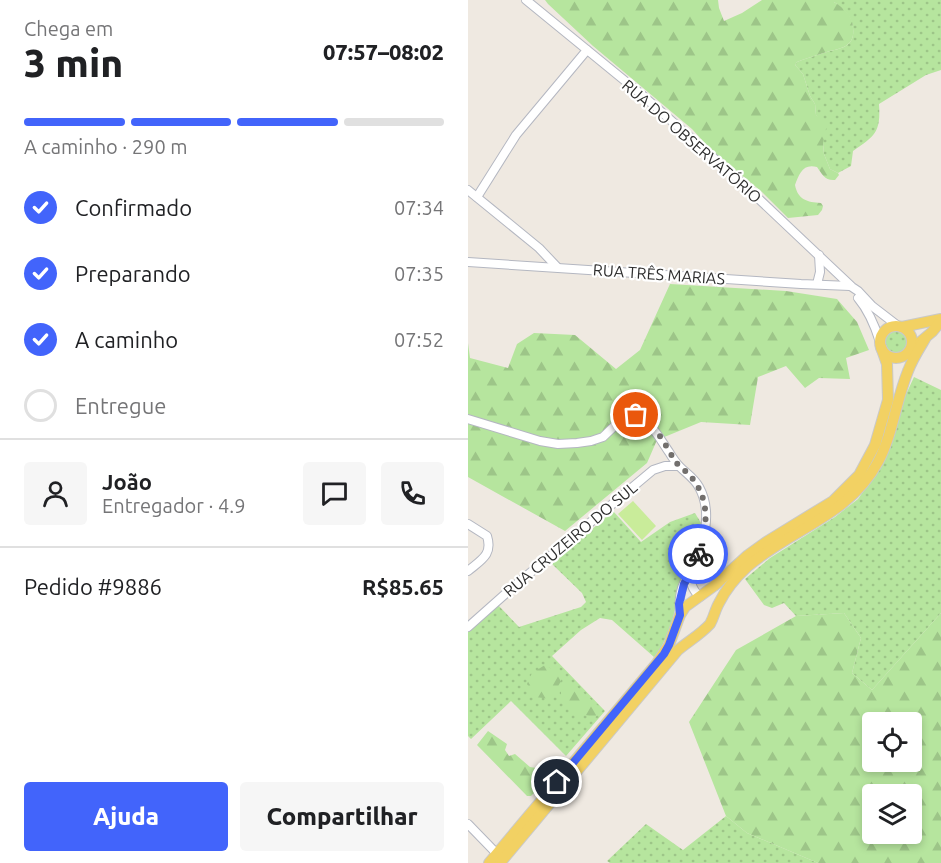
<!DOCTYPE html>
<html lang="pt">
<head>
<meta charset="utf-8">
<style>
	:root { --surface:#fff; --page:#f6f6f6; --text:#202124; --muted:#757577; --line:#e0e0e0; --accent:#4264fb }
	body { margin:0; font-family:Ubuntu,sans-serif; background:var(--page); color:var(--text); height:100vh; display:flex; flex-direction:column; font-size:22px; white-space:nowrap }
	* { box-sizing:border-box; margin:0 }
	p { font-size:20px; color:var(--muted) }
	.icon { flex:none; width:33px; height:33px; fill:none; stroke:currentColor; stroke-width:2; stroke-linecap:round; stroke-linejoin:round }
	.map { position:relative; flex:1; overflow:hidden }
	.sheet { display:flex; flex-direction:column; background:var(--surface); width:468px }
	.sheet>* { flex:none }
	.controls { position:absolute; left:394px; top:712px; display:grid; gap:12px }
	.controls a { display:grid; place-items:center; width:60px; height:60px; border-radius:6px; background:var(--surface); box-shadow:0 3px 9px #0003; font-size:30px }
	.pin { position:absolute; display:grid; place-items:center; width:51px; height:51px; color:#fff; margin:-26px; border:3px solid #fff; border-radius:50%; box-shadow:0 2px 6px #0007 }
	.courier { position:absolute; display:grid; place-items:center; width:60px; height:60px; margin:-30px; border:4px solid #4264fb; border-radius:50%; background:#fff; color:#222; box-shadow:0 2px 8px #0007 }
	.summary em { font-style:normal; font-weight:800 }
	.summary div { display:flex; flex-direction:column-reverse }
	.summary { display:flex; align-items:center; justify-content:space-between; height:102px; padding:0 24px }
	h1 { font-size:39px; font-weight:800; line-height:45px }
	.bar { display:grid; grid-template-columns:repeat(4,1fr); gap:9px 6px; align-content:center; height:72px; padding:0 24px }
	.bar i { height:8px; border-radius:4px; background:var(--line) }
	.bar .current { background:var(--accent) }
	.bar p { grid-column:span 4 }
	.line { display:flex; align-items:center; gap:15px; padding:0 24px; border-top:2px solid var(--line) }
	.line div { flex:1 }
	.round { display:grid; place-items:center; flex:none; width:63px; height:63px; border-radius:6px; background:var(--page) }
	ol { padding:0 24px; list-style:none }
	li { display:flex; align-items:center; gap:18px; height:66px }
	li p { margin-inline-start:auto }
	li .icon { padding:6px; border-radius:50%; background:var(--accent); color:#fff; stroke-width:4 }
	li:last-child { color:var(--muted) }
	li i { width:33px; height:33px; border:3px solid var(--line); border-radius:50% }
	.cta { display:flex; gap:12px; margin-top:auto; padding:12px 24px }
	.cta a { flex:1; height:69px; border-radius:6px; background:var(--accent); color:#fff; font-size:24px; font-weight:800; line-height:69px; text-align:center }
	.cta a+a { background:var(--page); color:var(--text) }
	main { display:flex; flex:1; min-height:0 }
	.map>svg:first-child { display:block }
</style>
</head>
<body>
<main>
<section class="sheet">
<div class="summary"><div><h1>3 min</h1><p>Chega em</p></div><em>07:57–08:02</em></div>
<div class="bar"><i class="current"></i><i class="current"></i><i class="current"></i><i></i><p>A caminho · 290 m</p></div>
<ol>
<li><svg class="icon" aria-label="check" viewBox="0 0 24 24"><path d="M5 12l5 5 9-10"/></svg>Confirmado<p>07:34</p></li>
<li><svg class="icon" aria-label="check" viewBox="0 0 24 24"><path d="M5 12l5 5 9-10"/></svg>Preparando<p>07:35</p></li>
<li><svg class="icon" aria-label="check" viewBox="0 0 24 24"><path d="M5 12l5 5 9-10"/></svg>A caminho<p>07:52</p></li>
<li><i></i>Entregue</li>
</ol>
<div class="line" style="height:108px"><a class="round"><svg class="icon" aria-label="person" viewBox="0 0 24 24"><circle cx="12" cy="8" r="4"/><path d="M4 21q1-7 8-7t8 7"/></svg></a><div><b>João</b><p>Entregador · 4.9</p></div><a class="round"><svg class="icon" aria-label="chat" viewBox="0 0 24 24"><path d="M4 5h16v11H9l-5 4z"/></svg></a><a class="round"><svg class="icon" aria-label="phone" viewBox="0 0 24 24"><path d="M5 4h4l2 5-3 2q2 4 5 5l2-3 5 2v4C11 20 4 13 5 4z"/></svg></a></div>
<div class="line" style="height:78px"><div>Pedido #9886</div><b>R$85.65</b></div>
<div class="cta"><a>Ajuda</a><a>Compartilhar</a></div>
</section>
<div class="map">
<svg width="473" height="863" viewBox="0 0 473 863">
	<defs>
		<pattern id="green-dots" width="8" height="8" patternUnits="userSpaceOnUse" patternTransform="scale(1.5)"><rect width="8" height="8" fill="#b6e59e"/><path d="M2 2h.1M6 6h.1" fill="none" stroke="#9dc588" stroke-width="1.8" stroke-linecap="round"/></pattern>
		<pattern id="forest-firs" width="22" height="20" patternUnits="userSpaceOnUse" patternTransform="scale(1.5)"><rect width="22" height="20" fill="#b6e59e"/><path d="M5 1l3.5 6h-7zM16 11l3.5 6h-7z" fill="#9dc588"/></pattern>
	</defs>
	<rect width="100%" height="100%" fill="#efe9e1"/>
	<g fill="url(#green-dots)">
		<path d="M366,0H473V70L458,75L411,104C413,132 407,136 385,151L383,166L370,173L362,169L356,154L355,143L351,119L348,115L347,104L342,96L335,74L327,65L329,62L334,60C343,57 352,54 362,51C376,48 387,45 385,28C384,16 375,8 366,2Z"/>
		<circle cx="428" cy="342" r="12"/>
		<polygon points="446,377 473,390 473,613 404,690 384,673 393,638 376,613 328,616 316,603 304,608 296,605 277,579 302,558 367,517 390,499 409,472 434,403"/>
		<polygon points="145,511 173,542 202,522 227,513 233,523 210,595 203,627 191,652 186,657 144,620 132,618 113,630 84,656 137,711 98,756 43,701 3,739 0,736 0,632 30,605 51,627 113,607 118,602 114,593 84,564"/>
		<polygon points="258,816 279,833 350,863 142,863 139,861 178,824 215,850"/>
	</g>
	<g fill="url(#forest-firs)" fill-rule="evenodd">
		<path d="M77,0H250L251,8L256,21L274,13L294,0H366V2C376,8 385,16 385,28C387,45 376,48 362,51C352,54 343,57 334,60L329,62L327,65L335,74L342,96L347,104L348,115L359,124L355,143L356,154L362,169L370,173L371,175L367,180C357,181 354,174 349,167C335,163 331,174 327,185C330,200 339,202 353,203L355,206L354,210L350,215L320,218L294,192L235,143L234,140L224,129L125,46L80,4Z"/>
		<polygon points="202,284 318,291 369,299 389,322 401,350 378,358 382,379 351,378 337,388 318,366 290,377 282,425 233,422 189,440 179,463 97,531 0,477 0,343 2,358 40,368 49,344 66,333 107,335 148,369 172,350"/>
		<path d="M376,613L393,638L384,673L404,690L473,613V863H350L279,833L258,816L221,722L268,650L328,616ZM405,723H444V762H405ZM405,795H444V834H405Z"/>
		<polygon points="77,665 92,674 93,681 83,699 67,697 59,684 64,673"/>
		<path d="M101,680L135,710L127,717C116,715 100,712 94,700C93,699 93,691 93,690Z"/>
		<polygon points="20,731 39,744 37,750 41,756 47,754 62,767 87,771 63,796 59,796 9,745"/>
	</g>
	<polygon fill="#c9ec9a" points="165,501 188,526 174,540 150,514"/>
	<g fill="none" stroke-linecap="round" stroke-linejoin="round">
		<g stroke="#b4b7c1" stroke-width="10">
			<g id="minor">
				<polyline points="58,0 173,94 274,183 384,287 390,291 404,306 430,326"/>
				<polyline points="0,190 71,248 89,267"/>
				<polyline points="9,197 48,135 119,50"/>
				<polyline points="0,262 333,284 382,286"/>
				<polyline points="349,284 352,272 351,255"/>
				<path d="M390,298C401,311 407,326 412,342"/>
				<path d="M0,419L72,441L90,444L109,443L123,441L135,437L159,414C182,417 189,435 201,452C204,457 208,463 212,467C219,474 226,478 231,487C245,512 236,542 225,567C223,573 219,577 216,583C211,593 211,604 212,615"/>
				<path d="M0,524L19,536C25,555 13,560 0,571"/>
				<path d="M224,573C222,584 224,589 232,597"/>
				<polyline points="0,627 44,588 185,470 197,466 210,466"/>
				<polyline points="0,824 33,858"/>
			</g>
		</g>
		<g stroke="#c9c9c9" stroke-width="12">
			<g id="major">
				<circle cx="428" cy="342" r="16"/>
				<polyline points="434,327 473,319"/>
				<polyline points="452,342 464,332 473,321"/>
				<polyline points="21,863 189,663 201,645 212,615 217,607 246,586 280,555 298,542 365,501 391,475 407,445 420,400 419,364 413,347"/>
				<path d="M32,863L210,650C221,641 233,634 242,624C246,617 247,610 251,603C258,589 268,577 279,567C323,529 381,516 410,462C425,434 428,400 440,371C444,360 451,349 457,339"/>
			</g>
		</g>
		<use href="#minor" stroke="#fff" stroke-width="8"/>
		<use href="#major" stroke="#f2d163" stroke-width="10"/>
	</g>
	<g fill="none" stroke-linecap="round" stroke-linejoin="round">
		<path stroke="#726f6d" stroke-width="6" stroke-dasharray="0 10.8" d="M168,415C175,419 182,424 187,430C195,439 201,451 207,461C212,468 219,471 224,478C242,500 240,528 230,554"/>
		<polyline stroke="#4264fb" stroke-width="8" points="89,782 196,654 201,645 212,615 211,604 216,584 224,569 230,554"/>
	</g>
	<g text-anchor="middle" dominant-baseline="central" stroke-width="4.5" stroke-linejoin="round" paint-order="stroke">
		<g font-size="16" fill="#2e2e2e" stroke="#fff">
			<text transform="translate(224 141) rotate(41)">RUA DO OBSERVATÓRIO</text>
			<text transform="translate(191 274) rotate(4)">RUA TRÊS MARIAS</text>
			<text transform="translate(102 539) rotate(-40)">RUA CRUZEIRO DO SUL</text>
		</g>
	</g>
</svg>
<div class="controls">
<a><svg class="icon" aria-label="locate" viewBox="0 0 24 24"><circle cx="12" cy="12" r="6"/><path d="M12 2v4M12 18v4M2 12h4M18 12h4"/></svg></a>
<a><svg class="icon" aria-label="layers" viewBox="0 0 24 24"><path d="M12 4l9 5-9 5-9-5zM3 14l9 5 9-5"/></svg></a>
</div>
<div class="pin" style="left:168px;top:415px;background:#ea580c"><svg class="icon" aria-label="bag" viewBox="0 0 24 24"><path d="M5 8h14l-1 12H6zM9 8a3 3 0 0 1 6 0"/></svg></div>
<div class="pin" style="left:89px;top:782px;background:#1f2937"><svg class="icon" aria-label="home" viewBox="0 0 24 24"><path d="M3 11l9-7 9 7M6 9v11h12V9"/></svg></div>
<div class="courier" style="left:230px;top:554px"><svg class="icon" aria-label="bike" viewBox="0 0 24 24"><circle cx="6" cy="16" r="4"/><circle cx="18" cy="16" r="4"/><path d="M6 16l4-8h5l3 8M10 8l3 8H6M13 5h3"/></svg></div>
</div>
</main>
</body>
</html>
